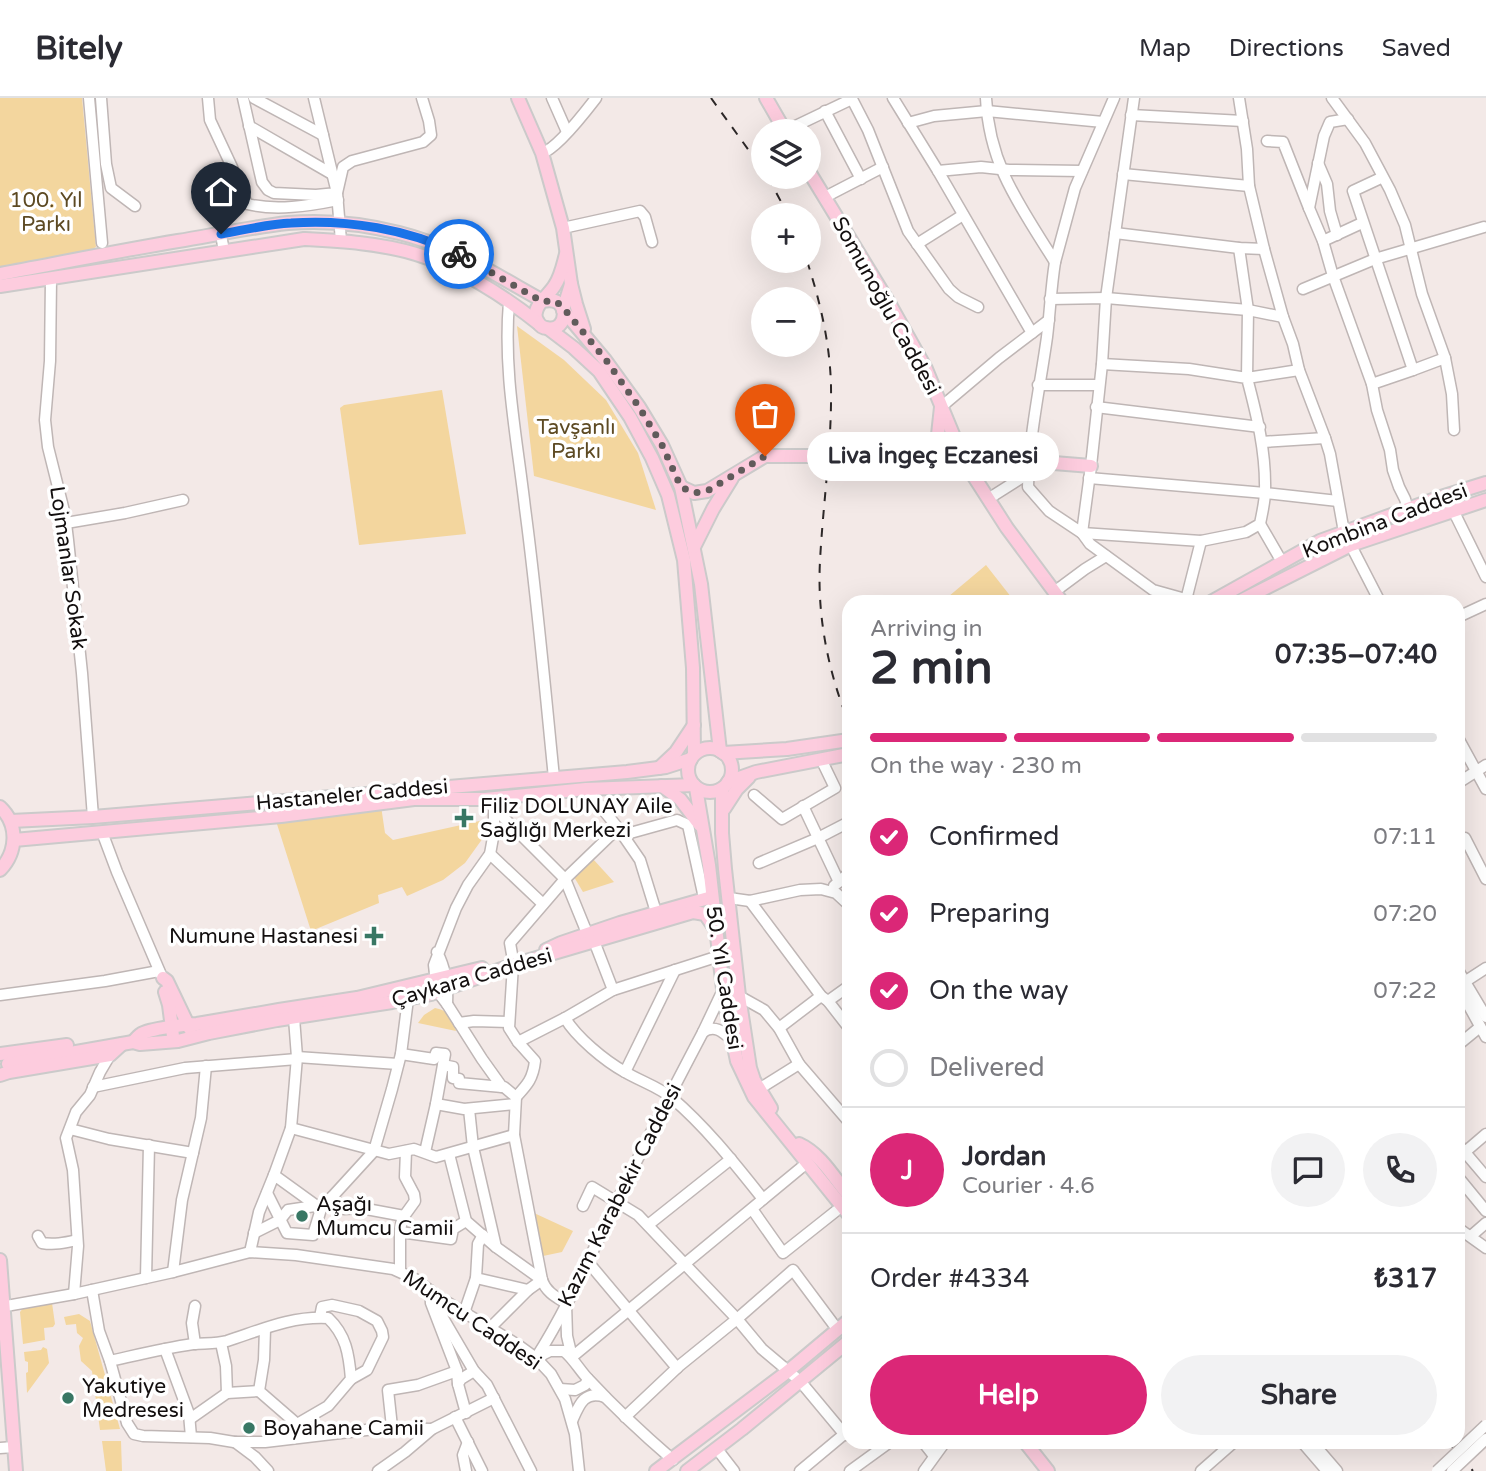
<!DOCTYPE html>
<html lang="en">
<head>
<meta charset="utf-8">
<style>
	:root { --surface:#fff; --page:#f2f2f3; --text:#2b2b33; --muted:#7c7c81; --line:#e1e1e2; --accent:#db2777 }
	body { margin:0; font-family:"Varela Round",sans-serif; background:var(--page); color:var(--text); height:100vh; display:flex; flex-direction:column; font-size:26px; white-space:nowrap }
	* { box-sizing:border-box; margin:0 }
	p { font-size:23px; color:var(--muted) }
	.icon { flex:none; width:38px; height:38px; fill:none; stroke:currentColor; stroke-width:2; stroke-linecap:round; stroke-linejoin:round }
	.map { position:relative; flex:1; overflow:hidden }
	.sheet { position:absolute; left:842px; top:497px; width:623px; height:854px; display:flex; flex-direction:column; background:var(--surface); border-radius:21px; box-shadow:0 7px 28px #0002 }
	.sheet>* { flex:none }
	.fabs { position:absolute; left:751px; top:21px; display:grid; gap:14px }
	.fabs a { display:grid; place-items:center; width:70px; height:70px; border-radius:50%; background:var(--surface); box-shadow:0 7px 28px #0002; font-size:35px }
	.pin { position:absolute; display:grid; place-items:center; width:60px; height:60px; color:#fff; margin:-72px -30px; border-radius:50% 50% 50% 0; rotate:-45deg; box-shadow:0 0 7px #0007 }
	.pin .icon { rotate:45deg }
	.courier { position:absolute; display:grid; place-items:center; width:70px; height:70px; margin:-35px; border:5px solid #1a73e8; border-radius:50%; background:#fff; color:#222; box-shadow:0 2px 9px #0007 }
	.bubble { position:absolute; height:49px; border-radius:24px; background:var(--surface); box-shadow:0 7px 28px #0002; font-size:23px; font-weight:800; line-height:49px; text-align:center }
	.head em { font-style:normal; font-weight:800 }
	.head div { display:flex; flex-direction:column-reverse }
	.head { display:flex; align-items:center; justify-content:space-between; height:119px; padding:0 28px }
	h1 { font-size:46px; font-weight:800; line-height:52px }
	.bar { display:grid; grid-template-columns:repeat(4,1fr); gap:10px 7px; align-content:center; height:84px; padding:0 28px }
	.bar i { height:9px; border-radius:5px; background:var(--line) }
	.bar .current { background:var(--accent) }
	.bar p { grid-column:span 4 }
	.line { display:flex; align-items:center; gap:18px; padding:0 28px; border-top:2px solid var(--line) }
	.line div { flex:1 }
	.round { display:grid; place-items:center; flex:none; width:74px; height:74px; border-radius:37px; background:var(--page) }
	ol { padding:0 28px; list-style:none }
	li { display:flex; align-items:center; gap:21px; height:77px }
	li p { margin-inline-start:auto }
	li .icon { padding:7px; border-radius:50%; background:var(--accent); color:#fff; stroke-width:4 }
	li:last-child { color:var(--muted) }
	li i { width:38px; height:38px; border:4px solid var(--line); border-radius:50% }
	.cta { display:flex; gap:14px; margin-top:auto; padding:14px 28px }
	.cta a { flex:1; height:80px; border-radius:42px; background:var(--accent); color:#fff; font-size:28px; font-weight:800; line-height:80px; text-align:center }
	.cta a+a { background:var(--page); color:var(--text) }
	header { display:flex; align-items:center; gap:42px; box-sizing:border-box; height:98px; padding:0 35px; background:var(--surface); border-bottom:2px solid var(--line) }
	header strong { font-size:33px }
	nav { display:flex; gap:38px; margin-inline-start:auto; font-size:24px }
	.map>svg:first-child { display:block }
</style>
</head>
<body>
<header>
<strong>Bitely</strong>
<nav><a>Map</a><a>Directions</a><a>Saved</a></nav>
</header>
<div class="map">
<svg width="1486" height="1373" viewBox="0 0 1486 1373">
	<rect width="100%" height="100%" fill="#f3e9e7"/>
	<g fill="#f3d69e">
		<polygon points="0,0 82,0 96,149 87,154 0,169"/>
		<polygon points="517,228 564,262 606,302 638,355 656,412 534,378"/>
		<polygon points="442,292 466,436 359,447 340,310 344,307"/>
		<polygon points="986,467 1015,504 942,504"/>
		<polygon points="381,708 385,735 393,742 484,722 483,740 465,765 443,782 407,798 402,789 378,797 379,805 311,833 276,723"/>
		<polygon points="593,761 614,784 583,794 574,779"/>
		<path d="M435,910C449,913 452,919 456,933L418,925L424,917Z"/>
		<polygon points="534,1115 573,1133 562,1154 543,1158"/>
		<polygon points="52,1205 55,1226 53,1229 44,1230 45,1242 23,1246 20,1214 24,1209"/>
		<polygon points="79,1216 90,1223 120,1331 100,1332 92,1273 81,1263 79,1248 83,1240 77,1235 76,1226 66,1227 64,1219"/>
		<polygon points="43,1249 47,1251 49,1265 27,1295 26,1275 28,1274 28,1264 25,1263 24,1254 41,1252"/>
		<polygon points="102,1343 121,1343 122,1373 106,1373"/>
	</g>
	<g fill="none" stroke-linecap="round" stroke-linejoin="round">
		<g stroke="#bfb6b5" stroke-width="13">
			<g id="minor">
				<polyline points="89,0 102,145"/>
				<polyline points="101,0 106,66 111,90 135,108"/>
				<path d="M208,0L210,22L231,67L247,106C276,113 308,108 338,102"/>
				<polyline points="243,0 262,84 268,92 274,95 316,97 337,95 314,0"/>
				<polyline points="254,0 323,37"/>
				<polyline points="552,0 567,34"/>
				<polyline points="893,0 938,73 1032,235"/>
				<path d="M986,0C989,68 1021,109 1055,164L1075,90L1114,0"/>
				<polyline points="1134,0 1106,200 1102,266 1091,368 1082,435 1090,446 1153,492 1196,504"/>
				<polyline points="1239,0 1247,51 1249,88 1264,151 1283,219 1293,246 1299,272 1325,340 1330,356 1344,434 1380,504"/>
				<polyline points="1332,0 1365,45 1390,92 1405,127 1422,196 1445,260 1413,272 1353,93 1383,79"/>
				<polyline points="825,13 861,81"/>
				<polyline points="1131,17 1243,23"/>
				<polyline points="1348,21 1330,24 1324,38 1309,110 1323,143 1333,178 1372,286 1377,312 1390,352 1393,372 1399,389 1405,401 1412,426"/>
				<polyline points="908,25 934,18 987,13 1103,24"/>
				<polyline points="249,28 332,76"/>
				<polyline points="785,33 852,1 868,32 908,133 949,191 958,199 978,209"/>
				<polyline points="1267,43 1283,44 1309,110"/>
				<path d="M542,55C557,51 586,13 596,0"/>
				<polyline points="1318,65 1327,86 1330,113 1337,137"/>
				<polyline points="938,73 981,69 1009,72 1082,73"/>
				<polyline points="1123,76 1249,88"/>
				<polyline points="825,99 883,69"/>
				<polyline points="563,130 640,113 645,119 652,144"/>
				<polyline points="1115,135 1239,150 1264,151"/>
				<polyline points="341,143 337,95 343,69 352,63 423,44 431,37 429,23 422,0"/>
				<polyline points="1323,143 1362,125"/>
				<polyline points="917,146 963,117"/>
				<polyline points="1239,150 1248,212 1247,280 1299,272"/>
				<path d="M224,153C220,129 209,97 239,87"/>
				<path d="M1055,164C1051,189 1050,214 1047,239C1040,289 1029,338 1028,389L1049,413L1082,435L1201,443L1246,434L1260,426C1262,415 1265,404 1265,393C1266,354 1257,318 1247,280L1189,271L1102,266"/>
				<polyline points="51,181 50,263 45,322 48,349 65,417 68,442 82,575 93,719"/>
				<polyline points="1303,191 1375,161 1484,129"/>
				<polyline points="1050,201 1106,200 1248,212 1283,219"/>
				<path d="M509,204C503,274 517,340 525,410C537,500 545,590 554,680"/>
				<polyline points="1445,260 1452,296 1454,332"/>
				<polyline points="1372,286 1413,272"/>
				<polyline points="1038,287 1099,287"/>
				<polyline points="941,309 999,260 1049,222"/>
				<polyline points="1096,309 1260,329"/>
				<polyline points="1262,344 1325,340"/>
				<polyline points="1089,380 1265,395 1338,403"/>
				<polyline points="988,401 1029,375"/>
				<polyline points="1453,412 1486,479"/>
				<polyline points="66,425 125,415 183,402"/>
				<polyline points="1260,426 1282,464"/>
				<polyline points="1054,494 1085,471 1106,458"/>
				<polyline points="1186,502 1201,443"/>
				<polyline points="1458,519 1486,506"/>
				<polyline points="1458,640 1486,691"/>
				<polyline points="1458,685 1486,667"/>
				<polyline points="586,691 618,730 640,762 656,814"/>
				<polyline points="754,697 782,721 835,690 821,661"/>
				<polyline points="803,708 839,784"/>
				<polyline points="493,709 565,781 587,835"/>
				<polyline points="102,734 117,774 162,879"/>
				<polyline points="623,737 677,722 688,727 704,800"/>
				<polyline points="1465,740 1486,781"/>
				<polyline points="490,756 543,806"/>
				<polyline points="759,765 818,740 849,724"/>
				<polyline points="834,788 849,775"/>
				<polyline points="729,800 750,803 800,792 821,791 836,795 849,807"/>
				<polyline points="750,803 821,898 828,903 849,930"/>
				<polyline points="594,843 613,892"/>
				<path d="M437,854C446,871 448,888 447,906L437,893L434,867L456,810L468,787L490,756L494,734V710"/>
				<polyline points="513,862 510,845 565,781 618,730"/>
				<path d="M513,867L509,930L518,944L535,963C533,981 527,987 516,999"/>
				<polyline points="1458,872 1486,919"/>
				<polyline points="1466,883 1486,870"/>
				<polyline points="1458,888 1486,939"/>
				<path d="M723,892L703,934C715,926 723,934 732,942"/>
				<polyline points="0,897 105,883 159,873"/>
				<polyline points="739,898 764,912 779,930 799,966 849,1024"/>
				<polyline points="828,903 849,888"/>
				<path d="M447,906L482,961L502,989H504L516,999L514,1037L542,1182C546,1194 556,1199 566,1205"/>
				<path d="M565,920C576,939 605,963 625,974C640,983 659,989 672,1000C707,1030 735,1066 763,1101"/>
				<polyline points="459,925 474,923 509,924"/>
				<polyline points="779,930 821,898"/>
				<polyline points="518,944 565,920 613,892 719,858"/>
				<polyline points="1458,947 1480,929"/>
				<polyline points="401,956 434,961 436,955 445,956 443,967 453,969 453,980 459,981 459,985 502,989"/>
				<polyline points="297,959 398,966"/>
				<polyline points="625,974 675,872"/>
				<polyline points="93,989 185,970 297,961"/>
				<polyline points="759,991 799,966"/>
				<polyline points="436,1006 464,1011 515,1006"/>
				<polyline points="469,1011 473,1049 496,1149"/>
				<polyline points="291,1030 389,1056 414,1051 436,1059 514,1037"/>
				<polyline points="70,1031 109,1041 193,1055"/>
				<polyline points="1458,1046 1486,1079"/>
				<polyline points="406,1053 405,1079 414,1096 415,1103 402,1121 400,1134 451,1141 453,1131 466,1123"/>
				<polyline points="425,1054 436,1006 443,967"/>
				<polyline points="1465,1054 1486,1036"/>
				<polyline points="449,1056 466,1123 496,1149 542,1182"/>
				<polyline points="274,1077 291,1030 297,959 294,920"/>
				<polyline points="1458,1079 1486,1113"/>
				<polyline points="267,1095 287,1135 313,1137 321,1111"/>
				<polyline points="332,1099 344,1111 361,1110 404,1118"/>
				<polyline points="583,1108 592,1089 638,1117 737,1221 762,1251 800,1283 845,1337"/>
				<polyline points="752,1111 783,1155 836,1113"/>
				<polyline points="648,1127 731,1061"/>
				<polyline points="1458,1130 1486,1150"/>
				<polyline points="400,1134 400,1173"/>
				<polyline points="254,1135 280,1122 288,1112 315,1108"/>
				<polyline points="483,1137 478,1146 476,1180 528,1192"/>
				<path d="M38,1138L42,1145C54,1147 64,1145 77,1142"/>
				<polyline points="1471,1138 1486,1125"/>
				<polyline points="250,1154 259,1114 274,1077 321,1111 374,1053 392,991 401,956 408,901"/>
				<polyline points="588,1164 677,1270"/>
				<polyline points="173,1174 182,1102 201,1020 206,968"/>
				<polyline points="146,1180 149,1047"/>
				<polyline points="92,1192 99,1233 110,1263 127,1325 134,1336 143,1338 210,1340 234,1344 265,1344 383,1330 432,1331"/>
				<polyline points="430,1192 431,1205 457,1273 458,1286"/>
				<polyline points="74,1196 78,1148 73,1072 66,1040 76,1014 90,997 100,974 110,957"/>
				<polyline points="439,1199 439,1207 443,1220 474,1273 487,1287 531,1373"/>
				<polyline points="566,1206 567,1238 572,1259"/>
				<polyline points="0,1209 74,1196 173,1174 250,1154 296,1157 393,1171 415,1181 437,1198 518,1247 536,1260 551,1276 565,1301 575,1336 579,1373"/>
				<polyline points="464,1215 476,1180"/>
				<polyline points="320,1219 322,1209 332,1207 359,1213 377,1223 382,1233 383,1239 367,1272 351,1281"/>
				<polyline points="490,1230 528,1192 542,1182"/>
				<polyline points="265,1231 264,1262 259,1293 297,1326"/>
				<polyline points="221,1245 226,1268 227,1295"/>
				<polyline points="195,1246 192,1225 195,1208"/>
				<polyline points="165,1251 189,1316 191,1339"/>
				<polyline points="572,1259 802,1069"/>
				<path d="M536,1260C567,1211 590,1158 615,1107C643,1049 673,991 703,934"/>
				<path d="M536,1260L550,1253H564C574,1261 580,1273 589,1282C615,1310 644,1337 673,1362"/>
				<path d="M110,1263C137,1257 165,1250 193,1246C205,1245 216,1246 227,1243C261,1232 291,1218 328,1220C346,1237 349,1256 351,1281L328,1308L297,1326L304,1338"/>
				<polyline points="560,1291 575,1292 585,1287 588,1281"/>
				<polyline points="466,1315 458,1286 461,1281 474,1273"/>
				<polyline points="455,1319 482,1373"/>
				<polyline points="625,1319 679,1268 737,1221 793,1172 837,1231"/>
				<polyline points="190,1321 227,1295 259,1293"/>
				<path d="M572,1323C579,1307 584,1292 605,1299"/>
				<polyline points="392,1329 388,1292 418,1287 457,1273"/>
				<polyline points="235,1344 255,1359 268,1373"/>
				<polyline points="923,1344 934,1358"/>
				<polyline points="1302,1344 1327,1373"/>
				<polyline points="1312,1344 1337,1373"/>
				<polyline points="0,1350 14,1349"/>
				<polyline points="717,1351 734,1373"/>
				<polyline points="378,1373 405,1354 432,1331 494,1300"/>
				<polyline points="466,1373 463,1357 468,1344"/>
				<polyline points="800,1373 848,1333"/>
				<polyline points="850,1373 890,1344"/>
				<polyline points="924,1373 945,1344"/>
				<polyline points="1201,1373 1234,1344"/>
			</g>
		</g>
		<g stroke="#cbcaca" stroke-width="16">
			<g id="major">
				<polyline points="518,0 542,55 563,130 571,186 576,206 584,231"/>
				<polyline points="766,0 785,33"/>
				<polyline points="808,72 889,205 926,271 964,363 1007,430 1062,504"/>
				<path d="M0,176C59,165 119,153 178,143C214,137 252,129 288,125C325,122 364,126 399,135C452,148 496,177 543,203C571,196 569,235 547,230C543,230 540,228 538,224C536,221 535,217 536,214C537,205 550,196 555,187C561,178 563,167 566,156"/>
				<polyline points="571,186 563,212 605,262 639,309 662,347 681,389 701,486 720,653"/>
				<path d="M0,188L304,141C341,143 380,145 416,156C457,168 504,198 538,225"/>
				<polyline points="549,231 574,250 599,273 630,319 652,360 668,397 684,462 693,570 694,656"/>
				<polyline points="928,367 936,355 941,309"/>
				<polyline points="681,389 694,395 707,393 765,358 821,358 870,365 928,367 964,363 1029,363 1091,368"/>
				<polyline points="694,449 713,411 732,380"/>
				<polyline points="1211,504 1320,443 1438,400 1486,385"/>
				<polyline points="1238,504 1351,447 1486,402"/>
				<circle cx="710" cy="672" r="22"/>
				<polyline points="723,655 787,651 849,642"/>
				<polyline points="659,670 676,654 694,627"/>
				<polyline points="728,684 756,674 849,656"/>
				<polyline points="662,688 680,701 700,727"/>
				<polyline points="696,690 709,767 724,900 737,963 754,999 849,1117"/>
				<polyline points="722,691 722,735 725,771 739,898 750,970 754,982 771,1010"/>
				<path d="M0,709C19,727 17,754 0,772"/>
				<polyline points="724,711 737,691 749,679"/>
				<polyline points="11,723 93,719 627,674 666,669 691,661"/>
				<polyline points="14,742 281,718 414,701 485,701 586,691 694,687"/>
				<polyline points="546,852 561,845 620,825 712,799"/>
				<polyline points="163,880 167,883 190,931"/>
				<polyline points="165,894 169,907 173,938"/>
				<path d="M133,944C134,943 140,936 141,936C149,931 187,926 197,926L279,912L357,900L482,870"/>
				<polyline points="0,956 67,947"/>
				<polyline points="8,966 133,944 140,946 178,943 209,935 277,922 392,904 431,896 513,867 693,814 705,816 716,832"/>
				<polyline points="0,977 9,974 110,957 122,946"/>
				<path d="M799,1046C821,1056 834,1080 849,1098"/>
				<polyline points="0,1162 16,1373"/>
				<polyline points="1025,1344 1048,1373"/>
				<polyline points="656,1373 787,1274 849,1222"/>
				<polyline points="687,1373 742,1331 849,1243"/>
			</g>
		</g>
		<use href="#minor" stroke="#fff" stroke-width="10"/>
		<use href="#major" stroke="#fdccde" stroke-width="12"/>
		<g stroke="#2d2828" stroke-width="2" stroke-dasharray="9 9" stroke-linecap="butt">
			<polyline points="711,0 763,72"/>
			<polyline points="768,79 788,117"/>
			<path d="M807,163C820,203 830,245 831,288C832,347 823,405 820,463C817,518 828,574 849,625"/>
			<polyline points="1448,1344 1473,1373"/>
		</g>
		<g stroke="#bfb6b5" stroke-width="13" stroke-linecap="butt">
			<g id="minor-bridge">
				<polyline points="1437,1373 1486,1327"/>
				<polyline points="1452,1373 1486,1341"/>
			</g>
		</g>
		<use href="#minor-bridge" stroke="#fff" stroke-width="10"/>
	</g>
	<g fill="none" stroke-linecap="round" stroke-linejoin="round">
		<polyline stroke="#615b5b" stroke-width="7" stroke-dasharray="0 12.6" points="459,156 543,204 553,202 561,207 606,262 639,309 662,347 681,389 694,395 707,393 765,358"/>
		<path stroke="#1a73e8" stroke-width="9" d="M221,136C244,132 268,126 291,125C347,121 408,131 459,156"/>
	</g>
	<g fill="#387764" stroke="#fff" stroke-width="2.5">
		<path d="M460.5 709.5h7v7h7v7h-7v7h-7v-7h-7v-7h7z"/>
		<path d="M370.5 827.5h7v7h7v7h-7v7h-7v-7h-7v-7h7z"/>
		<circle cx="302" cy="1118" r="7"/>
		<circle cx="68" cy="1300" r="7"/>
		<circle cx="249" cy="1330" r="7"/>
	</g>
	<g text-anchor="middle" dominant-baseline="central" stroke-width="7" stroke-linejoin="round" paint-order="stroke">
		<g font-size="21" fill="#5d4a23" stroke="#fff">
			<text x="46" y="102">100. Yıl<tspan x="46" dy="24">Parkı</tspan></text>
			<text x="576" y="329">Tavşanlı<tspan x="576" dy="24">Parkı</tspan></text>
		</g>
		<g font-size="21" fill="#130f0f" stroke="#fff">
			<text transform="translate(886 208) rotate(61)">Somunoğlu Caddesi</text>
			<text transform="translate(1385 423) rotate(-21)">Kombina Caddesi</text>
			<text transform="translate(68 470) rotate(82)">Lojmanlar Sokak</text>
			<text transform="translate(352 697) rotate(-5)">Hastaneler Caddesi</text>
			<text transform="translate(472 880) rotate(-16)">Çaykara Caddesi</text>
			<text transform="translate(724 880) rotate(81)">50. Yıl Caddesi</text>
			<text transform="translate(620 1097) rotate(-63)">Kazım Karabekir Caddesi</text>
			<text transform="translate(472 1222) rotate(34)">Mumcu Caddesi</text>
		</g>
		<g font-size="21" fill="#130f0f" stroke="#fff" text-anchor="start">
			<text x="480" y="708">Filiz DOLUNAY Aile<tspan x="480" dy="24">Sağlığı Merkezi</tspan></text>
			<text x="358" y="838" text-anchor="end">Numune Hastanesi</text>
			<text x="316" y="1106">Aşağı<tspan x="316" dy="24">Mumcu Camii</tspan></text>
			<text x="82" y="1288">Yakutiye<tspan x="82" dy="24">Medresesi</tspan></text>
			<text x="263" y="1330">Boyahane Camii</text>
		</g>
	</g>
</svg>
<div class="fabs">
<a><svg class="icon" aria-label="layers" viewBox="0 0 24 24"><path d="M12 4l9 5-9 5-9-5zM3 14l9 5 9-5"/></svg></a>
<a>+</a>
<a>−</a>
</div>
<div class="pin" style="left:765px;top:358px;background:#ea580c"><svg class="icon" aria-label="bag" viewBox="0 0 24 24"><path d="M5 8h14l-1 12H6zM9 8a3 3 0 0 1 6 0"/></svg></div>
<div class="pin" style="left:221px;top:136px;background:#1f2937"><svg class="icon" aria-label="home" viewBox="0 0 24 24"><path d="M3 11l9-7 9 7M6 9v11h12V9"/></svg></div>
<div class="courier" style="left:459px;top:156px"><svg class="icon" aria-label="bike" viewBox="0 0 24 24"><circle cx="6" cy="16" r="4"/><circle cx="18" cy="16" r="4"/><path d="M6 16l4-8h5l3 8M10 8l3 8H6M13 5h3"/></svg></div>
<div class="bubble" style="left:807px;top:334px;width:252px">Liva İngeç Eczanesi</div>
<section class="sheet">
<div class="head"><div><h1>2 min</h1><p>Arriving in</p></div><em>07:35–07:40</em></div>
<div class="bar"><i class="current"></i><i class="current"></i><i class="current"></i><i></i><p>On the way · 230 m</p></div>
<ol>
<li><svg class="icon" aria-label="check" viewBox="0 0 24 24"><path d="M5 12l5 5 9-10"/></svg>Confirmed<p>07:11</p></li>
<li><svg class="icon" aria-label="check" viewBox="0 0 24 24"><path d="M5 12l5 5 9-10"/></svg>Preparing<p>07:20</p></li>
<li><svg class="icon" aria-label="check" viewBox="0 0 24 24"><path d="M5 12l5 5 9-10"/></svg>On the way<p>07:22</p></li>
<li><i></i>Delivered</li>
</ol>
<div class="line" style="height:126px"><b class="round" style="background:var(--accent);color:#fff">J</b><div><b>Jordan</b><p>Courier · 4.6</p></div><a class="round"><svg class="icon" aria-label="chat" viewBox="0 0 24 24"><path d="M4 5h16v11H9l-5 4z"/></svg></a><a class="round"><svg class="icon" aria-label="phone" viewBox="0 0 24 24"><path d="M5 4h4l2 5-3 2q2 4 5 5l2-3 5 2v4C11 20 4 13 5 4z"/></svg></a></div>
<div class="line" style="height:91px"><div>Order #4334</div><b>₺317</b></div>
<div class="cta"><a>Help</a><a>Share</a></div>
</section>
</div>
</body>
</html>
